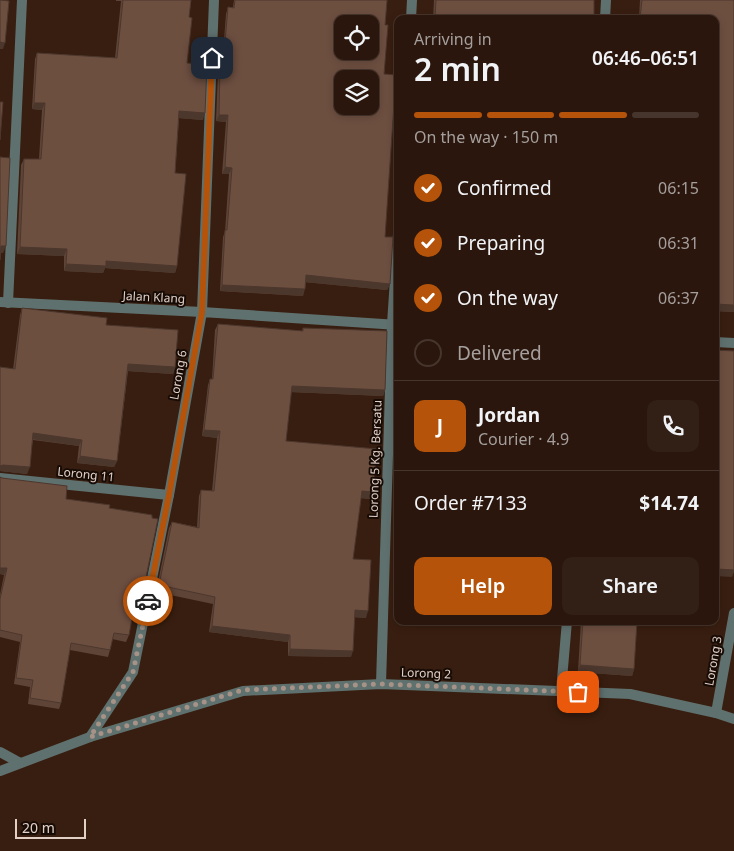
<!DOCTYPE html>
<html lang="en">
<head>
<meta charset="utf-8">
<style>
	:root { --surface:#2a160c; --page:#321f15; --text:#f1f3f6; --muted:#a59f9d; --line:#46352d; --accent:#b45309 }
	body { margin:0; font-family:"Noto Sans",sans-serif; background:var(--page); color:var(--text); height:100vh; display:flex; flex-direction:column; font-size:19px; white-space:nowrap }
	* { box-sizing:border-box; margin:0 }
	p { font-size:16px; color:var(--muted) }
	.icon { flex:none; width:28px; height:28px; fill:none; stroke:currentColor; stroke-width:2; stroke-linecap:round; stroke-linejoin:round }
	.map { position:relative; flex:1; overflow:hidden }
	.sheet { position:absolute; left:394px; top:15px; width:325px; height:610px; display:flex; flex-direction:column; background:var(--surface); border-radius:10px; box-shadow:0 2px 8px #0003,0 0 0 1px var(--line) }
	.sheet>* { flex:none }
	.controls { position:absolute; left:334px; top:15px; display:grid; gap:10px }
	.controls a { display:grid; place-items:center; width:45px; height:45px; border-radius:10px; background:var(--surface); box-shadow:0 2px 8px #0003,0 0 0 1px var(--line); font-size:25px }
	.scale { position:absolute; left:15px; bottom:12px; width:71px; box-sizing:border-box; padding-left:5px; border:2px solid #e2d0c7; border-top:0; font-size:14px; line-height:18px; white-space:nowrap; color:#e2d0c7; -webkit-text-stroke:4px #170b06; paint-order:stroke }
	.pin { position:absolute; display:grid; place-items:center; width:42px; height:42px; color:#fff; margin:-21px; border-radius:10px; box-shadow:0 2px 8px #0006 }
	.courier { position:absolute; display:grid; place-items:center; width:50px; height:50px; margin:-25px; border:4px solid #b45309; border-radius:50%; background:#fff; color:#222; box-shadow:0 1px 6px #0007 }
	.head em { font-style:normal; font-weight:600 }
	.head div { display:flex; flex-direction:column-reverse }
	.head { display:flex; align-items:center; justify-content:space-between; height:85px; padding:0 20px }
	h1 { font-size:32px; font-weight:600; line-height:38px }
	.bar { display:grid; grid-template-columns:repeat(4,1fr); gap:8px 5px; align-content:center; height:60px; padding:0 20px }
	.bar i { height:6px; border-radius:4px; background:var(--line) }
	.bar .current { background:var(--accent) }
	.bar p { grid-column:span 4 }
	.line { display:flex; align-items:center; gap:12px; padding:0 20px; border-top:1px solid var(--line) }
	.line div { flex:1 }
	.round { display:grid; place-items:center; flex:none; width:52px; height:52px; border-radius:10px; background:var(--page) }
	ol { padding:0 20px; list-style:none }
	li { display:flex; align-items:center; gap:15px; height:55px }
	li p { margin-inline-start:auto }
	li .icon { padding:5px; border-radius:50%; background:var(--accent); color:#fff; stroke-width:4 }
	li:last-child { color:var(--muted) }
	li i { width:28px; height:28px; border:2px solid var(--line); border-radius:50% }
	.button { display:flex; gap:10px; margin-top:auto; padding:10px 20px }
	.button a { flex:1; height:58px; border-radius:10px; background:var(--accent); color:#fff; font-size:20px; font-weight:600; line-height:58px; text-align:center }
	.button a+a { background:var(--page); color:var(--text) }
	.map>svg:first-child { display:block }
</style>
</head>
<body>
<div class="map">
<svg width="734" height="851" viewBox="0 0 734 851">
	<rect width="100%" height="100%" fill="#381e10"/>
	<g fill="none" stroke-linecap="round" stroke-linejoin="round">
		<g stroke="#5f716f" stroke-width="10">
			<polyline points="411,19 412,0"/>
			<polyline points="605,19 606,0"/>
			<polyline points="0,302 202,312 214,0"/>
			<polyline points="8,303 22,0"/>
			<polyline points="0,478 169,495"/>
			<polyline points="381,684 392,324 398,234"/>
			<polyline points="561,691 567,621"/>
			<polyline points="716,713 734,613"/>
			<polyline points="90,737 243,691 381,684 630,694 716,713 734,719"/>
		</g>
		<g stroke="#5f716f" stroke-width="10">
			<polyline points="715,342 734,343"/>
			<polyline points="0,752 20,763"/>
			<polyline points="0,771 90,737 133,672 169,495 202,312 398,325"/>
		</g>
	</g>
	<g fill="#5e4437">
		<polygon points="116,0 191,0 189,17 187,63 203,120 179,118 175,173 177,266 175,273 105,268 103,273 64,271 64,256 17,254 21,165 24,159 39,159 42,110 32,109 35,59 37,53 115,58 121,1 116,1"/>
		<polygon points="234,0 387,0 385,25 384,74 385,237 390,284 387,290 305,282 303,296 220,291 223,237 225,232 229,174 222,174 226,122 216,121 218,72 220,66 222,66 226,14 228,7 233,7"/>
		<polygon points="434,0 594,0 594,16 593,19 433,19"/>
		<polygon points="640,0 734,0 734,312 715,311 715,19 639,19"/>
		<polygon points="22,308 106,325 175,367 173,374 128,371 117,461 114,467 77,463 79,446 33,440 27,474 0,471 20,315"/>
		<polygon points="218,324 302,331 303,328 385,390 383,396 291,392 286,441 371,499 361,498 353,559 366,618 354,617 351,657 288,656 288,642 209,632 213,604 156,592 169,528 172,522 197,527 199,496 201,490 212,491 217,438 202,436 208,385 210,379 212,379 215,330"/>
		<polygon points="398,369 398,397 397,397"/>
		<polygon points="0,477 66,499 109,508 145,582 143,589 141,588 140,591 136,590 129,635 126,642 112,639 110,650 108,657 70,650 61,703 59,709 28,704 30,687 14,684 20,642 0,637 0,595 4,575 0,574"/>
		<polygon points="398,532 398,556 393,555 396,536"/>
		<polygon points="581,621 637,621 634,669 632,676 578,672"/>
	</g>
	<g fill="#4c372d">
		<polygon points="580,16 594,16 593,19 579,19"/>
		<polygon points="0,42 5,43 3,49 0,49"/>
		<polygon points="34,103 45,103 42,110 32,109"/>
		<polygon points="179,111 205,113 203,120 177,118"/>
		<polygon points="219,115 228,115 226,122 216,121"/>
		<polygon points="225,167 232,168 229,174 222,174"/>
		<polygon points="1,246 6,246 3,253 0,253"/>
		<polygon points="20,247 67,249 64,256 17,254"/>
		<polygon points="106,261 177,266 175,273 105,268 103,273 64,271 66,264"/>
		<polygon points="306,275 390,284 387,290 303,282"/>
		<polygon points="222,285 305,289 303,296 220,291"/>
		<polygon points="715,304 734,305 734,312 715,311"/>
		<polygon points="128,364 175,367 173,374 126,371"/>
		<polygon points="292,386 385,390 383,396 290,392"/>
		<polygon points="204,430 220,431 217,438 202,436"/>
		<polygon points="33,433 82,440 79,446 31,439"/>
		<polygon points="80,456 117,461 114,467 77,463"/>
		<polygon points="3,465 30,467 27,474 0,471 0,466"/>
		<polygon points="362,491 373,492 371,499 359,498"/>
		<polygon points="396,549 398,549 398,556 393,555"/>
		<polygon points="0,568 7,568 4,575 0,574"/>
		<polygon points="717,569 734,570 734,572 732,577 715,576"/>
		<polygon points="138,584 142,584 140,591 135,590"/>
		<polygon points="355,610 368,611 366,618 352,617"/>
		<polygon points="670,621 711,621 709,625"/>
		<polygon points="212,626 290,635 288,642 209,632"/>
		<polygon points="290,649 353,651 351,657 288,656"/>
		<polygon points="580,665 634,669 632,676 578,672"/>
	</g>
	<g fill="#6d4f40" stroke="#4c372d" fill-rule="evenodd">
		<polygon points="0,0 9,1 5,43 0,42"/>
		<polygon points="123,0 191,0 189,17 192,18 187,63 207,65 205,113 179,111 175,173 186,174 177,266 106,261 106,266 66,264 67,249 20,247 24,159 41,159 45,103 34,103 37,53 117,58"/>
		<path d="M235,0H387L385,25H388L384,74L396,75L385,237H393L390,284L306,275L305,289L222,285L225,230H227L232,168L225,167L228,115H219L220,66H223L228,7L234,8ZM342,24H370V51H342ZM342,79H370V106H342Z"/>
		<polygon points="436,0 594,0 594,16 580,16 580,19 442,19 443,18 435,17"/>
		<polygon points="642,0 734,0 734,305 715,304 715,19 640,19"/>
		<polygon points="0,102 3,102 0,140"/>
		<polygon points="0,157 10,158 6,246 1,246 0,260"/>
		<polygon points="22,308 107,318 106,325 178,330 175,367 128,364 117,461 80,456 82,440 33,433 30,467 3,465 0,466 0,367 15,369"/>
		<polygon points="218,324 303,331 303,328 387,331 385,390 292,386 286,441 377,449 373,492 362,491 353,559 371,560 368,611 355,610 353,651 290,649 290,635 212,626 215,597 159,585 172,522 199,528 201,490 214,491 220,431 204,430 210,379 213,379"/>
		<polygon points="715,350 734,351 734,570 717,569 715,587"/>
		<polygon points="0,477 2,478 67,486 66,499 110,505 109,508 152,515 152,518 158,519 145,582 143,582 142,584 138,584 129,635 114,633 110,650 71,643 61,703 30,698 33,680 16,678 22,635 0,630 0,599 7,568 0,568"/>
		<polygon points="398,535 398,549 396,549"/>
		<polygon points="583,621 637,621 634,669 580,665"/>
	</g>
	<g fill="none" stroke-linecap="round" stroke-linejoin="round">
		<polyline stroke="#a69287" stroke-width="5" stroke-dasharray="0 9" points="148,601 133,672 90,737 243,690 381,684 578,692"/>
		<polyline stroke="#b45309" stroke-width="6" points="148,601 169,495 202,312 212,58"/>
	</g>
	<g text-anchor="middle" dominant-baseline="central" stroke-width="4" stroke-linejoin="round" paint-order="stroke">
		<g font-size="12" fill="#e2d0c7" stroke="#170b06">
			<text transform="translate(154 297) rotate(3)">Jalan Klang</text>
			<text transform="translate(178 375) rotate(-80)">Lorong 6</text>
			<text transform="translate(375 459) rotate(-88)">Lorong 5 Kg. Bersatu</text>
			<text transform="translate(86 474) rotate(6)">Lorong 11</text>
			<text transform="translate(713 661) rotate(-80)">Lorong 3</text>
			<text transform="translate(426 673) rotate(2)">Lorong 2</text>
		</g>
	</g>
</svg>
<div class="controls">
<a><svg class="icon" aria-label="locate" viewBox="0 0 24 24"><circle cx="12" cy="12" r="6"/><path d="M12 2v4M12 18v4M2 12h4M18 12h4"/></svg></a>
<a><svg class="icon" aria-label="layers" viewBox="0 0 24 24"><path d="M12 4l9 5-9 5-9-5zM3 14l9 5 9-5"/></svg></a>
</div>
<div class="scale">20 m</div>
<div class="pin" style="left:578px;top:692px;background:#ea580c"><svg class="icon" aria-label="bag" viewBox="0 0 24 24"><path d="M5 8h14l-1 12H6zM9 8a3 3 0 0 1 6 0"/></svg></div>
<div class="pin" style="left:212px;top:58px;background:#1f2937"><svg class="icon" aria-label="home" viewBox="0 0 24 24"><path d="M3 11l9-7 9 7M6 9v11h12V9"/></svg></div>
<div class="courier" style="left:148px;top:601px"><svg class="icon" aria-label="car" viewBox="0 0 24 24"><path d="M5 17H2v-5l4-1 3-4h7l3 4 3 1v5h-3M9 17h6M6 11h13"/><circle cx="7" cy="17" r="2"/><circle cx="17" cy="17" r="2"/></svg></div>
<section class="sheet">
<div class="head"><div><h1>2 min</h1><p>Arriving in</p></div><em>06:46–06:51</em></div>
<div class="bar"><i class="current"></i><i class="current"></i><i class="current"></i><i></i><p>On the way · 150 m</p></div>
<ol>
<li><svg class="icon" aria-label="check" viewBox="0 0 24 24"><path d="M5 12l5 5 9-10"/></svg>Confirmed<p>06:15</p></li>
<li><svg class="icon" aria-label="check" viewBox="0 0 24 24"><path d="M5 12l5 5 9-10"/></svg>Preparing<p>06:31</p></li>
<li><svg class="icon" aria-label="check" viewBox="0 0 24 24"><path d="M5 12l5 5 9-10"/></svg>On the way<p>06:37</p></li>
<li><i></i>Delivered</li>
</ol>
<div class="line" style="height:90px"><b class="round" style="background:var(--accent);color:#fff">J</b><div><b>Jordan</b><p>Courier · 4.9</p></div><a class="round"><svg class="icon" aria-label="phone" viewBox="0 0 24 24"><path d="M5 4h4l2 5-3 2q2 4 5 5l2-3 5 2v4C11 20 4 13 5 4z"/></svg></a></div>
<div class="line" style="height:65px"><div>Order #7133</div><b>$14.74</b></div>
<div class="button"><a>Help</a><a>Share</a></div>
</section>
</div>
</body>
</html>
